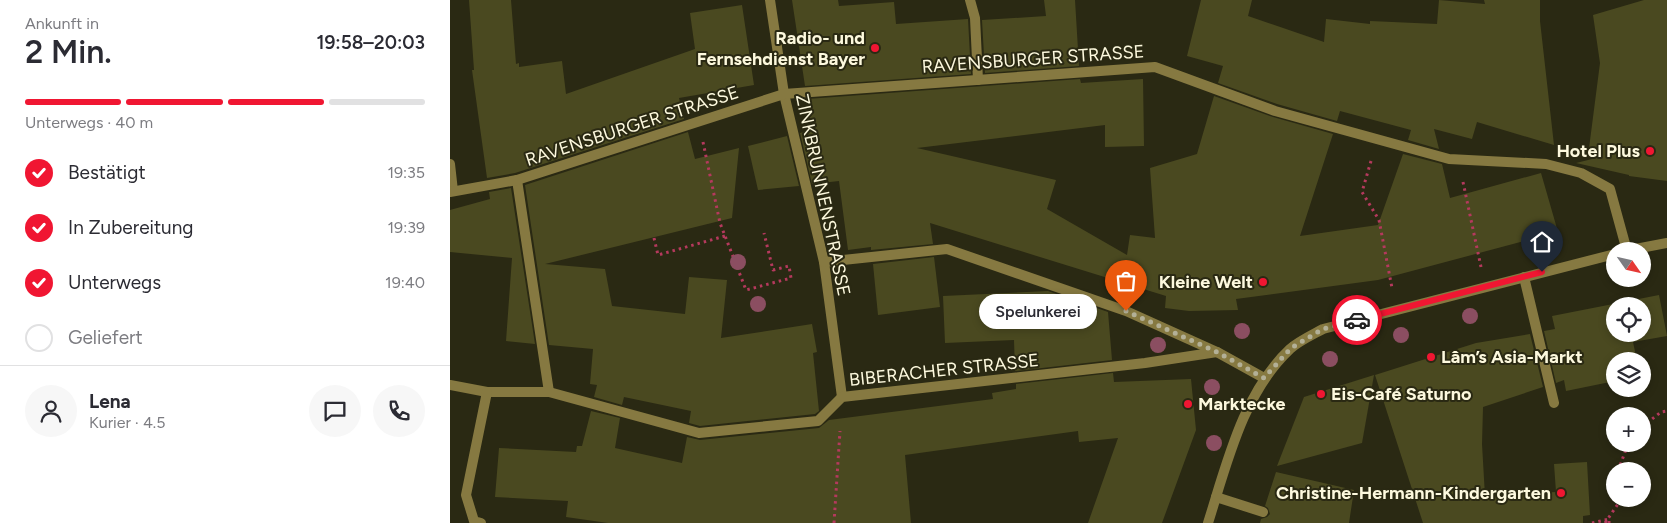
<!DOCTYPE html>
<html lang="de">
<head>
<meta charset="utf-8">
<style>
	:root { --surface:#fff; --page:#f7f7f7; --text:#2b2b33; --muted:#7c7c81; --line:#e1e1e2; --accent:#f01632 }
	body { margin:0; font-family:Figtree,sans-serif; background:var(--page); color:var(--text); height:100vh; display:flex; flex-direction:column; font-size:19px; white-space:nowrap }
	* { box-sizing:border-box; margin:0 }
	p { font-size:16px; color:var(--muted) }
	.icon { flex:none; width:28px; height:28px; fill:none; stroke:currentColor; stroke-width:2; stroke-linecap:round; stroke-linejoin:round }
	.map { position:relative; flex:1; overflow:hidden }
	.drawer { display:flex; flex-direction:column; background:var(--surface); width:450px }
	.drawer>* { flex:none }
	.needle { width:32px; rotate:124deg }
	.controls { position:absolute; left:1156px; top:242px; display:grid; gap:10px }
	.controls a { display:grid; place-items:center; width:45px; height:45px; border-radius:50%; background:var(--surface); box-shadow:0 2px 8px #0003; font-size:25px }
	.pin { position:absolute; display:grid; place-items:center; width:42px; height:42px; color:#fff; margin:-51px -21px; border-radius:50% 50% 50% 0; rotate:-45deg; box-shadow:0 0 5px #0007 }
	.pin .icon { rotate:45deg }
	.courier { position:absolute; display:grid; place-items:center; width:50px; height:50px; margin:-25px; border:4px solid #f01632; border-radius:50%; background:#fff; color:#222; box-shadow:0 1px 6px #0007 }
	.bubble { position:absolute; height:35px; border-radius:18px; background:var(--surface); box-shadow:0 2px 8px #0003; font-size:16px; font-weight:600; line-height:35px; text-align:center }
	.summary em { font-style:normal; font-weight:600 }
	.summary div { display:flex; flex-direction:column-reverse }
	.summary { display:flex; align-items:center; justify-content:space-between; height:85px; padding:0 25px }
	h1 { font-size:32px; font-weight:600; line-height:38px }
	.bar { display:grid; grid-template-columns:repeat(4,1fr); gap:8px 5px; align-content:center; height:60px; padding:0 25px }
	.bar i { height:6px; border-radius:4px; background:var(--line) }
	.bar .on { background:var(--accent) }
	.bar p { grid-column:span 4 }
	.line { display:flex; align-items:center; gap:12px; padding:0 25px; border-top:1px solid var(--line) }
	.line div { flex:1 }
	.round { display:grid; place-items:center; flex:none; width:52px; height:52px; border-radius:26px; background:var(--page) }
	ol { padding:0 25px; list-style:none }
	li { display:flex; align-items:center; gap:15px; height:55px }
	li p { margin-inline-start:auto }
	li .icon { padding:5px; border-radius:50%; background:var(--accent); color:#fff; stroke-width:4 }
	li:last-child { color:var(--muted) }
	li i { width:28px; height:28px; border:2px solid var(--line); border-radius:50% }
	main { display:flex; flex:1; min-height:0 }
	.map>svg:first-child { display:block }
</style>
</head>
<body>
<main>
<section class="drawer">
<div class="summary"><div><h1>2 Min.</h1><p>Ankunft in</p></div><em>19:58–20:03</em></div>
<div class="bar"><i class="on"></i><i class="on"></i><i class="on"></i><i></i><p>Unterwegs · 40 m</p></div>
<ol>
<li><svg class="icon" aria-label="check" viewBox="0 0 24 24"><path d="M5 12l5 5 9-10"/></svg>Bestätigt<p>19:35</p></li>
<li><svg class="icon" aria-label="check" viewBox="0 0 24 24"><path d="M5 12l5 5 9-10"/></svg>In Zubereitung<p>19:39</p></li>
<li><svg class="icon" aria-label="check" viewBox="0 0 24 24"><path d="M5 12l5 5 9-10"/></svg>Unterwegs<p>19:40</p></li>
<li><i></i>Geliefert</li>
</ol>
<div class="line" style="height:90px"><a class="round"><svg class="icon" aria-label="person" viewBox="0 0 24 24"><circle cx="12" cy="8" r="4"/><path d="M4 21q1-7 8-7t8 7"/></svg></a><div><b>Lena</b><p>Kurier · 4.5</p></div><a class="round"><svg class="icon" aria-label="chat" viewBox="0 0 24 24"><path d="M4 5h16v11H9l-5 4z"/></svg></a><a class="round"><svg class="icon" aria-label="phone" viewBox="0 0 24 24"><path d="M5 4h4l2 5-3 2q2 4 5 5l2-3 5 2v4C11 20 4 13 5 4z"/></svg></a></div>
</section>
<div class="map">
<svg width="1217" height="523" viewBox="0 0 1217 523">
	<rect width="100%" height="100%" fill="#2a2913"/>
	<g fill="#4a4920" fill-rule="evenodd">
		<polygon points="19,0 61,0 66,64 69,63 69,67 112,61 116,94 245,49 240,13 292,5 304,85 229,98 234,119 65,173 37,178 22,70 24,70"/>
		<polygon points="342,0 388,0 389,6 444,2 446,24 518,19 521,74 355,86"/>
		<polygon points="594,0 625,0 629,66 535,73 532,20 596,16"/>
		<polygon points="751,0 802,0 798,16 874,42 876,19 920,24 920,21 987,24 989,0 1035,4 1034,0 1090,0 1090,21 1104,145 1027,122 1022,139 984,129 989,149 958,140 961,130 890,111 887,121 827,104 768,83 773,66 737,56"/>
		<polygon points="1194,0 1217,0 1217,181 1179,176 1179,175 1126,163 1146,158 1138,156 1150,63 1143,15"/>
		<polygon points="630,79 631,83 693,79 694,146 655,147 655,125 467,148 606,180 597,209 677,255 680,235 705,238 700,168 747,154 764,96 823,117 883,134 850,236 928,225 953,154 992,164 1000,198 1091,173 1108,232 928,280 786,299 788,310 739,311 715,308 716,296 480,223 483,244 421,250 421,247 398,250 389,181 362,184 350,133 361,130 357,99"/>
		<polygon points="238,132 245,159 289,148 282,218 95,264 155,269 162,306 235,314 239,277 277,280 271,338 362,324 367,352 363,353 369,411 365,414 250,426 239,423 241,411 174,397 172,405 144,397 147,385 140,384 143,349 99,345 75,185"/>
		<polygon points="337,136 349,186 308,190 298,146"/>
		<polygon points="61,188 85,344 56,341 62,258 0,252 0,210 40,199 39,192"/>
		<polygon points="484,257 490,307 428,315 423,264"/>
		<polygon points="598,291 658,312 662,360 565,371 564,340 495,343 493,296"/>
		<path d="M1209,295L1217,336L1183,342L1187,361H1165V381L1116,391L1114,380L1106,383L1094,331L1105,329L1102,316ZM1165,306H1192V334H1165Z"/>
		<polygon points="1080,334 1093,387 1033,407 1032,444 1035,496 1106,492 1104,464 1137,462 1140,515 1133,516 1133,523 973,523 925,375 1026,343"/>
		<polygon points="663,373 664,382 741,379 746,430 712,523 638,523 668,438 629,442 628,431 455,455 461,523 158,523 116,517 118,501 45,497 49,448 126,452 127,446 132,446 141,411 170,418 165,448 232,463 237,437 250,440 369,428 379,420 543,399 542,393 566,389 566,384"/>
		<polygon points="924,375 912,443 827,466 854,397"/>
		<polygon points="826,472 904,490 899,523 810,523 811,519 817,517 820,514 818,508 815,506"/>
	</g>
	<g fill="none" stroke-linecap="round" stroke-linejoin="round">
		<g stroke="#b5395d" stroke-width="3" stroke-dasharray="2.5 4" stroke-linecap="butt">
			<polyline points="253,142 270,223 296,290 341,278 339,266 323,270 314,233"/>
			<polyline points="921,161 912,192 929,220 942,288"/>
			<polyline points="1013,182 1031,267"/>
			<polyline points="204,238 208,255 275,236"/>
			<polyline points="1192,427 1211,412 1217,411"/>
			<polyline points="1168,471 1178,444"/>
			<polyline points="384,523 390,431"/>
			<polyline points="1142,523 1159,519 1159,523"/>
			<polyline points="1155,523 1168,504 1168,499"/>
		</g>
		<g stroke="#867941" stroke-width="10">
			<polyline points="520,0 525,18 528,80"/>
			<polyline points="1074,277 1104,403"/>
			<polyline points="766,497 813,512"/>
		</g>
		<g stroke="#867941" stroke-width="10">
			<polyline points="320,0 334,94 374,262 392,397"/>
			<polyline points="0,164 3,191"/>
			<polyline points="67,180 99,392"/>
			<polyline points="0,192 67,180 334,94 705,67 825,111 999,159 1096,164 1131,173 1160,189 1177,251"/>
			<polyline points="1175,251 1217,243"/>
			<polyline points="374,262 497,249 676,311 767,352 814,378"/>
			<polyline points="0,385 37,392 99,392 249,433 368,421 392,397 695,363 767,352"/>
			<polyline points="31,523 24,521 16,495 37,392"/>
			<path d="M758,523C777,463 793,393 840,349C849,341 862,335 873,329L1165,254"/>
		</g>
	</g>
	<g fill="#8b4e61">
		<circle cx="288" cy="262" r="8"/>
		<circle cx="308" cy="304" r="8"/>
		<circle cx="1020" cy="316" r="8"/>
		<circle cx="792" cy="331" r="8"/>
		<circle cx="951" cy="335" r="8"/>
		<circle cx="708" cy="345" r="8"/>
		<circle cx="880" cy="359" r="8"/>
		<circle cx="762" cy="387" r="8"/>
		<circle cx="764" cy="443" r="8"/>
	</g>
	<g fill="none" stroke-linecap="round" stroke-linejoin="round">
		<polyline stroke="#b3b097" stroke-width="5" stroke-dasharray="0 9" points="676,311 767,352 814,378 841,348 873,329 907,320"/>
		<polyline stroke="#f01632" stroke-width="6" points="907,320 1092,272"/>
	</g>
	<g fill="#f01632" stroke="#2a2913" stroke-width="2">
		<circle cx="425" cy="48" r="5"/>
		<circle cx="1200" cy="151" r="5"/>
		<circle cx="813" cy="282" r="5"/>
		<circle cx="981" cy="357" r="5"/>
		<circle cx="871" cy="394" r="5"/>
		<circle cx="738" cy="404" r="5"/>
		<circle cx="1111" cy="493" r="5"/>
	</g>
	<g text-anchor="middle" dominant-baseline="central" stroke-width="4" stroke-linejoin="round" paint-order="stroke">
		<g font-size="18" font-weight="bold" fill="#fdf9de" stroke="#2a2913" text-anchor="end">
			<text x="415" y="38">Radio- und<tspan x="415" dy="21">Fernsehdienst Bayer</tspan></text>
			<text x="1190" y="151">Hotel Plus</text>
			<text x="803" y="282">Kleine Welt</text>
			<text x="991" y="357" text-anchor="start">Lâm’s Asia-Markt</text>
			<text x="881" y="394" text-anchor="start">Eis-Café Saturno</text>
			<text x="748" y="404" text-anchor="start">Marktecke</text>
			<text x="1101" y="493">Christine-Hermann-Kindergarten</text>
		</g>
		<g font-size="18" fill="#fdf9de" stroke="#2a2913">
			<text transform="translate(583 59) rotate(-4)">RAVENSBURGER STRASSE</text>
			<text transform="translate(182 126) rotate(-18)">RAVENSBURGER STRASSE</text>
			<text transform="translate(373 195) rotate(78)">ZINKBRUNNENSTRASSE</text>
			<text transform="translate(494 370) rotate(-6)">BIBERACHER STRASSE</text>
		</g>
	</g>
</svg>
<div class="controls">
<a><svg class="needle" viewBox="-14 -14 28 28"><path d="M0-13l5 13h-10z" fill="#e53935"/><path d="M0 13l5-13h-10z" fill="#7c7c81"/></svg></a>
<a><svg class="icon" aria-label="locate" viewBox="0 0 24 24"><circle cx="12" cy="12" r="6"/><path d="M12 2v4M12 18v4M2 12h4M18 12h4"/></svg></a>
<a><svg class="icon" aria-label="layers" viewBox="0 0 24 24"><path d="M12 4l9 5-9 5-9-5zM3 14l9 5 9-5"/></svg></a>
<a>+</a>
<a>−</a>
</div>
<div class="pin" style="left:676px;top:311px;background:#ea580c"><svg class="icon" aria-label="bag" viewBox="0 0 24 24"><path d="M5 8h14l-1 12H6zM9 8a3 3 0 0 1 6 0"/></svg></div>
<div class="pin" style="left:1092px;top:272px;background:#1f2937"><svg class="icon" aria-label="home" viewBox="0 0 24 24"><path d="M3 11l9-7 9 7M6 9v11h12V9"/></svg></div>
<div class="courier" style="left:907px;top:320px"><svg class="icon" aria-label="car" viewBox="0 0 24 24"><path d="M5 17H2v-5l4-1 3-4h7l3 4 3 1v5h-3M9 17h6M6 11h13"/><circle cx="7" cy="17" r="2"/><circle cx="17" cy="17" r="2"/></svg></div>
<div class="bubble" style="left:529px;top:294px;width:118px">Spelunkerei</div>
</div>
</main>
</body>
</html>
